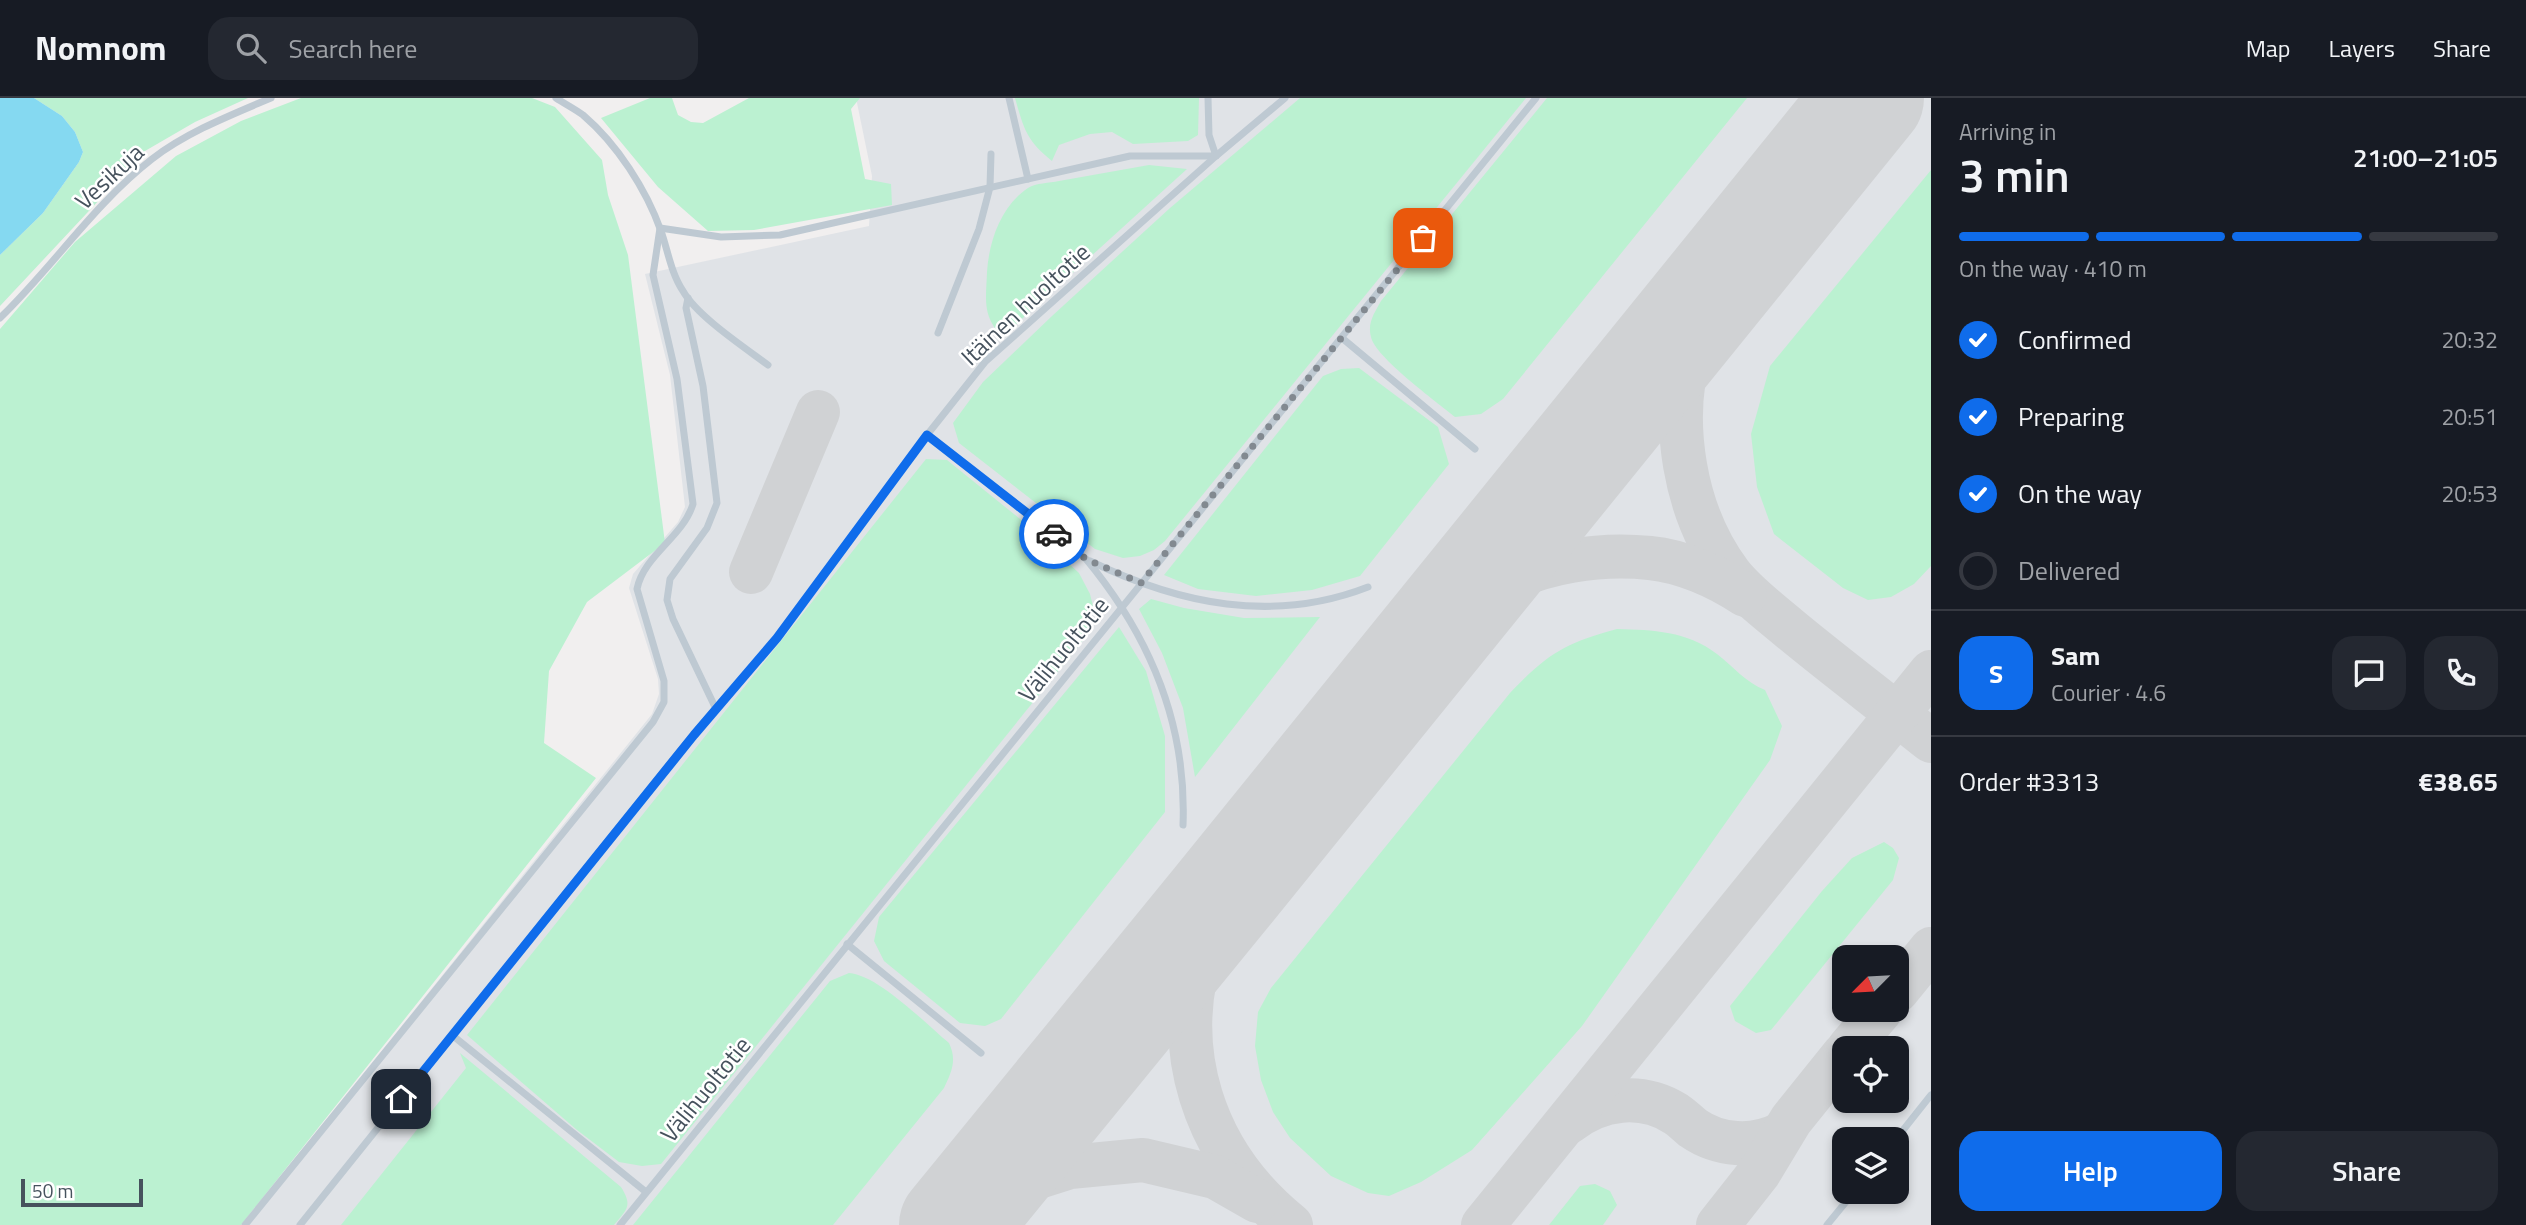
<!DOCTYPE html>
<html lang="en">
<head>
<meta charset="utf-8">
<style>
	:root { --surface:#171b24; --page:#242831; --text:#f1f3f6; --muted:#9ea1a6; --line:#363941; --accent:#0f6ceb }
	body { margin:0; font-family:"Titillium Web",sans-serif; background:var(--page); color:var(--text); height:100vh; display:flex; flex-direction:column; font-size:26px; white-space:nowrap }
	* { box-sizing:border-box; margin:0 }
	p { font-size:23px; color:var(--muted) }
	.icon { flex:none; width:38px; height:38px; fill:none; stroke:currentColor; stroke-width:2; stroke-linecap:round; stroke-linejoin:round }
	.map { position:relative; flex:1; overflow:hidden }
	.sheet { display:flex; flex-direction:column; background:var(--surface); width:595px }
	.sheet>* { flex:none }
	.needle { width:46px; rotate:246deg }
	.tools { position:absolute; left:1832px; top:847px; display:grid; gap:14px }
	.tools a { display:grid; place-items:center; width:77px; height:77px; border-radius:14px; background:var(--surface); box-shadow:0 4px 10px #0003; font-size:35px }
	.scale { position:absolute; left:21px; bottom:18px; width:122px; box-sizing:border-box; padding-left:7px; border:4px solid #46525d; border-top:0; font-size:19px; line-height:24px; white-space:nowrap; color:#46525d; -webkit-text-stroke:5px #fff; paint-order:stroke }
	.pin { position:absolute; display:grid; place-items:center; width:60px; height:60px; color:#fff; margin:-30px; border-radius:14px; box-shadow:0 4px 10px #0006 }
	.courier { position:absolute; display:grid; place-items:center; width:70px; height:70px; margin:-35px; border:5px solid #0f6ceb; border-radius:50%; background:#fff; color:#222; box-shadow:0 2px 9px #0007 }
	.overview em { font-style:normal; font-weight:600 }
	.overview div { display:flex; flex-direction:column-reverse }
	.overview { display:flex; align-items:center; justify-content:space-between; height:119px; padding:0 28px }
	h1 { font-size:46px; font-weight:600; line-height:52px }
	.bar { display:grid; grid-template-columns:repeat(4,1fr); gap:10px 7px; align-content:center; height:84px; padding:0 28px }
	.bar i { height:9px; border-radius:5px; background:var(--line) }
	.bar .selected { background:var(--accent) }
	.bar p { grid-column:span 4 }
	.line { display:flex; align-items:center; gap:18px; padding:0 28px; border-top:2px solid var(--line) }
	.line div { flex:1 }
	.round { display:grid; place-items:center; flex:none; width:74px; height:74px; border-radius:21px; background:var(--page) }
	ol { padding:0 28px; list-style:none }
	li { display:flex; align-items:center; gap:21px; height:77px }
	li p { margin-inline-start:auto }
	li .icon { padding:7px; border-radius:50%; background:var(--accent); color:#fff; stroke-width:4 }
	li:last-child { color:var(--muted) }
	li i { width:38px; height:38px; border:4px solid var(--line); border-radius:50% }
	.action { display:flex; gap:14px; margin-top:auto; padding:14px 28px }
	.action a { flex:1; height:80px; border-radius:21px; background:var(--accent); color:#fff; font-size:28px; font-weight:600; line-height:80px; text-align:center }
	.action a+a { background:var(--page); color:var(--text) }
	header { display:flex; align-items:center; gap:42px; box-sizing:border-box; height:98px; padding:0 35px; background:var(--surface); border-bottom:2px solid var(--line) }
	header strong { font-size:33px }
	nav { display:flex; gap:38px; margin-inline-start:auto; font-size:24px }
	.search { width:490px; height:63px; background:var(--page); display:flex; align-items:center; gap:18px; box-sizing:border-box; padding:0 24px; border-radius:21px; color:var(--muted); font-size:26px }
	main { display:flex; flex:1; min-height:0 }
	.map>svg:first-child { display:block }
</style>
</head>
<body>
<header>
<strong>Nomnom</strong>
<div class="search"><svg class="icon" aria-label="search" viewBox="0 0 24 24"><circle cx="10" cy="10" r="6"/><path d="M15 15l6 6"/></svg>Search here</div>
<nav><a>Map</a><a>Layers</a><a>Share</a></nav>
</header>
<main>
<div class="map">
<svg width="1931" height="1127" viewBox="0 0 1931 1127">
	<rect width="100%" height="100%" fill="#f1efef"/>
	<path fill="#e0e3e7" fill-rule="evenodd" d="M856,0H1931V1127H242L652,616L659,596L658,581L629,490L633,476L678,424L685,409L670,277L645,176L869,128L872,78ZM1844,859H1897V912H1844ZM1844,950H1897V1003H1844ZM1844,1041H1897V1094H1844Z"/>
	<g fill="#bbf1d1">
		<polygon points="34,0 248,0 195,24 145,53 0,208 0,157 43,115 79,64 83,54 75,34 62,18"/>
		<polygon points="301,0 532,0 555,9 602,62 608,97 628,157 665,445 587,504 549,573 544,645 596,680 241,1127 0,1127 0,231 75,144 176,58 241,23"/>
		<polygon points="650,0 672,0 678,17 691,24 703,25 749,0 860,0 851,11 865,81 891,86 892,107 754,132 708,133 658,89 601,20"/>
		<path d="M1015,0H1199L1198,37L1188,43L1133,46L1112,34L1090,36L1059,47L1052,63C1026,42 1024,31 1015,0Z"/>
		<polygon points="1300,0 1526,0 1165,443 1154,452 1140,458 1123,460 1095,451 959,345 953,325 983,284 1052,218 1170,110"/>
		<path d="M1547,0H1747L1503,301L1481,316L1455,319C1437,304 1375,259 1371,239C1367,225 1375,214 1381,203Z"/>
		<path d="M1149,67L1187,71L1002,239C982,217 986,203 987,174C989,143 1001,108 1028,90C1036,85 1049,85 1059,83C1089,78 1119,72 1149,67Z"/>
		<polygon points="1931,72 1931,468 1914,486 1891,499 1868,502 1843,490 1774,436 1757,389 1751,336 1770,268"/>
		<polygon points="1359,270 1438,329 1449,366 1360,478 1312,492 1256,498 1198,491 1164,477 1323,278 1341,271"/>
		<polygon points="926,361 947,362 1025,425 1079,475 1090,496 1093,508 1088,536 661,1066 642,1068 619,1064 577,1032 467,937"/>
		<polygon points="1151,501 1184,510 1244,520 1320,519 1195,679 1183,610 1162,555 1139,511"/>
		<polygon points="1119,529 1146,573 1165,638 1165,714 1001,921 985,928 960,925 884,863 874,843 879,819"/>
		<path d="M1617,531C1653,532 1687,533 1717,556C1734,569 1745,584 1765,592L1782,628L1770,662L1582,928L1472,1052L1421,1084L1389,1098L1368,1095L1331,1078L1290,1040L1273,1014L1261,982L1255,948L1258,914L1271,890L1510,595C1547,556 1565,545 1617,531Z"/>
		<polygon points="1884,744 1893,750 1899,760 1893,782 1771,932 1756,935 1735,923 1730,908 1822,793 1852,760"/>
		<path d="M849,875C878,877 925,925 949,945C957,962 952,973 944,990L833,1127H633L830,883Z"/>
		<path d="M460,955L621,1089C633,1108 627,1111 614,1127H341L466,970Z"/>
		<polygon points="1595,1086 1610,1093 1617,1107 1603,1127 1549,1127 1580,1088"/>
	</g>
	<polygon fill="#85d9f1" points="0,0 34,0 62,18 75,34 83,54 79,64 43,115 0,157"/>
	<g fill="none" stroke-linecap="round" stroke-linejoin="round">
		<g stroke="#d0d2d4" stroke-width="44">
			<path d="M1742,157C1722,186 1702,216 1691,250C1669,323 1684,415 1731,477C1747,497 1770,514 1790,531C1836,569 1884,605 1931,643"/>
			<polyline points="751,474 818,314"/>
			<path d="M1416,557C1442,532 1466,505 1498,488C1542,463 1600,455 1650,460C1682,463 1718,479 1745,497"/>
			<path d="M1225,796C1219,811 1211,826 1206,841C1167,949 1203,1056 1291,1127"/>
			<polyline points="1897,893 1931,851"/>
			<polyline points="1849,950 1881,912"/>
			<path d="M1569,1024C1600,1000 1641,994 1676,1016C1682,1020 1687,1025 1693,1030C1719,1048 1753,1050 1781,1036"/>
			<polyline points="962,1127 974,1116 1029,1082 1070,1069 1143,1062 1215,1079 1257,1103"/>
			<polyline points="1483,1127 1931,574"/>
			<polyline points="1718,1127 1759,1075 1791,1022 1844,956"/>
		</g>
		<path stroke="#d0d2d4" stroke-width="110" d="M954,1127C1261,753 1564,376 1869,0"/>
		<g stroke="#bec9d2" stroke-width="7">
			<path d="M556,0C565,6 575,11 583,17C617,46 646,91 661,133C668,153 671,175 683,193C697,218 744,249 768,267"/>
			<polyline points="1009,0 1028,81"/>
			<polyline points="688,200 686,210 703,288 717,405 707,430 670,481 667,502 673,521 716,611"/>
			<path d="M0,220C53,169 94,106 152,61C187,34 231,17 271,0"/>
			<polyline points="938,235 979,131 990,89 991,56"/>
			<polyline points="1342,240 1475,351"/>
			<path d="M927,337L1086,461C1149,537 1187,626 1183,727"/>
			<path d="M1090,463C1179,506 1273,526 1368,489"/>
			<polyline points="847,846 981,955"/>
			<polyline points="452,937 646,1094"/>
			<polyline points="1896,1041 1931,997"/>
			<path d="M245,1127L653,624L664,604V583L637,491C644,457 683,439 693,406L677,281L653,177L660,130L721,139L780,137L1130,58H1216L1209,37L1208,0"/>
			<polyline points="300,1127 693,637 777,540 927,337 985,264 1216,58 1285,0"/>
			<polyline points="620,1127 1536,0"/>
			<polyline points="1827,1127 1854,1094"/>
		</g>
	</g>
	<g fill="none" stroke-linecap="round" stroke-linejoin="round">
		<polyline stroke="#828990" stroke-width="7" stroke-dasharray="0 12.6" points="1054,436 1086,461 1141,485 1423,140"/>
		<polyline stroke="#0f6ceb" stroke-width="9" points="401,1001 694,637 777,540 927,337 1054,436"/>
	</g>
	<g text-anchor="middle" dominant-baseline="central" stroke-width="5" stroke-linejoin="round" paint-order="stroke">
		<g font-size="24" fill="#46525d" stroke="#fff">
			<text transform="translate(109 78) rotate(-43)">Vesikuja</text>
			<text transform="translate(1025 206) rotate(-43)">Itäinen huoltotie</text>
			<text transform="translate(1063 551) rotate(-51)">Välihuoltotie</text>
			<text transform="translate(705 991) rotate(-51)">Välihuoltotie</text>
		</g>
	</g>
</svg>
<div class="tools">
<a><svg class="needle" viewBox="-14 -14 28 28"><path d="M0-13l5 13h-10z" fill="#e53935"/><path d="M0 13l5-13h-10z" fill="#9ea1a6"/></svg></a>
<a><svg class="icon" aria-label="locate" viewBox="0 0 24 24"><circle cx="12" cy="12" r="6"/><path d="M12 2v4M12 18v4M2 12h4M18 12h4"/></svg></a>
<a><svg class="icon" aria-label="layers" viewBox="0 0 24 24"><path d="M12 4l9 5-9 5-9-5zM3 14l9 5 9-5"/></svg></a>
</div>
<div class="scale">50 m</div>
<div class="pin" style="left:1423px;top:140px;background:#ea580c"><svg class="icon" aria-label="bag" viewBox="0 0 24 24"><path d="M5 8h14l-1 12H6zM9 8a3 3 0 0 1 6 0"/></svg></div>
<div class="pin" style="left:401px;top:1001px;background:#1f2937"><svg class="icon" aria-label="home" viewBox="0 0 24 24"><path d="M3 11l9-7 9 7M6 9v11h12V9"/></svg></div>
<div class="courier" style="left:1054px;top:436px"><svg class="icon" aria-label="car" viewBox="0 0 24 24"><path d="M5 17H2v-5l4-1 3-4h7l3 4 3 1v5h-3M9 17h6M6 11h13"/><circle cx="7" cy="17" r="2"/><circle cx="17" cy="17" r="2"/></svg></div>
</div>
<section class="sheet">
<div class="overview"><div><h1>3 min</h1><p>Arriving in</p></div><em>21:00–21:05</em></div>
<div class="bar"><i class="selected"></i><i class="selected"></i><i class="selected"></i><i></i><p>On the way · 410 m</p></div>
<ol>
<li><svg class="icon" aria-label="check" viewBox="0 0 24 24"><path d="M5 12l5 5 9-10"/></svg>Confirmed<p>20:32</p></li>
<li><svg class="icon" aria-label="check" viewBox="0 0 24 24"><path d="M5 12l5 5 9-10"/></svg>Preparing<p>20:51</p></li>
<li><svg class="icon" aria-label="check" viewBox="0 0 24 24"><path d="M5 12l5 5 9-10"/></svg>On the way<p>20:53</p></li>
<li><i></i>Delivered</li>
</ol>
<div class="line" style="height:126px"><b class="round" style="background:var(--accent);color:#fff">S</b><div><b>Sam</b><p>Courier · 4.6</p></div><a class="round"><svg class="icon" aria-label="chat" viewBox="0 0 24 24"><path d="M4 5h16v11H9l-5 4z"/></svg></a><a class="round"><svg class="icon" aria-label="phone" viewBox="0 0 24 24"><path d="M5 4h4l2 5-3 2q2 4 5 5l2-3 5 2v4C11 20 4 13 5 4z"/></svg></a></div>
<div class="line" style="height:91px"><div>Order #3313</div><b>€38.65</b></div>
<div class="action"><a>Help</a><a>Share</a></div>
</section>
</main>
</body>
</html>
